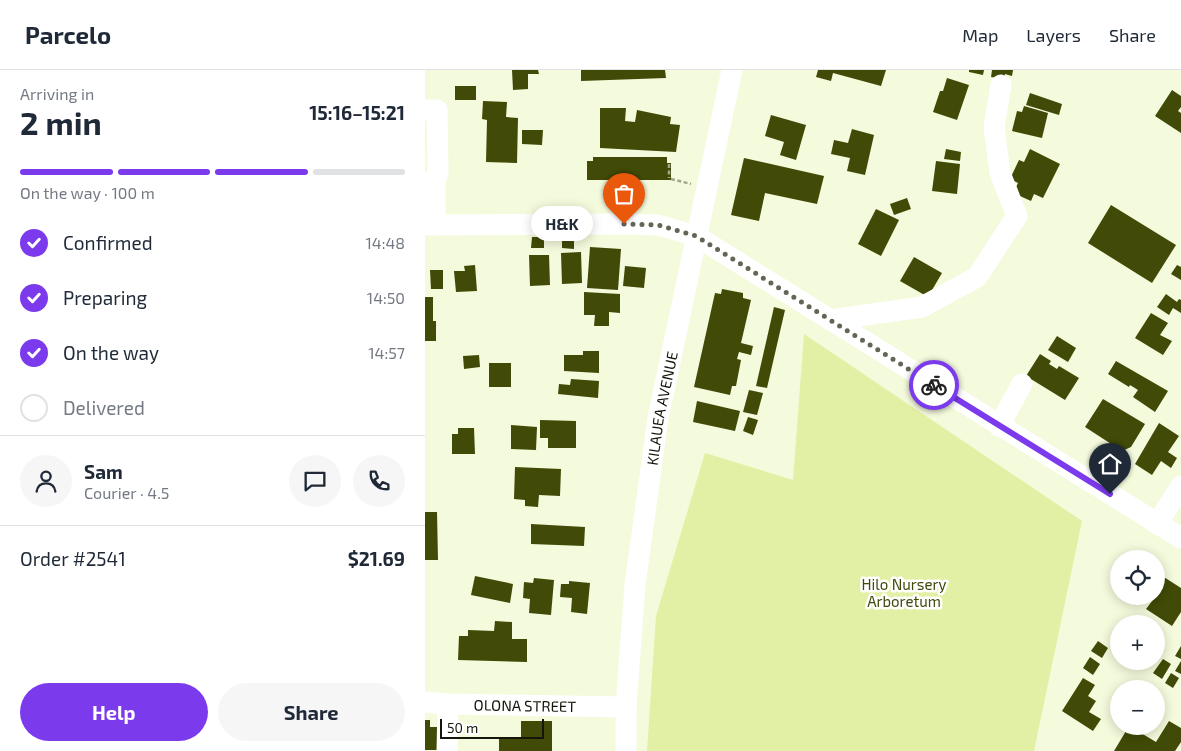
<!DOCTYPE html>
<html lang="en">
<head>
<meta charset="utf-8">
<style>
	:root { --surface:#fff; --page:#f6f6f7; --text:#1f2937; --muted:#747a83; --line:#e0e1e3; --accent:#7c3aed }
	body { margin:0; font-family:"Exo 2",sans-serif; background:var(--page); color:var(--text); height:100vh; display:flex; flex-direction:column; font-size:19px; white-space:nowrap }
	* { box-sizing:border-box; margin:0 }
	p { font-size:16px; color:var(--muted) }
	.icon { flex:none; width:28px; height:28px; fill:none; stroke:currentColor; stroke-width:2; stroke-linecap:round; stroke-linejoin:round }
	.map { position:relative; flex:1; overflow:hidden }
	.details { display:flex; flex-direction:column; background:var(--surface); width:425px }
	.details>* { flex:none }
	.tools { position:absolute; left:685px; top:480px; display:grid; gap:10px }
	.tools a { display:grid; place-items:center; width:55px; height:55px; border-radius:50%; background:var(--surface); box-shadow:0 2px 12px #0003; font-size:25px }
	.scale { position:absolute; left:15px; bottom:12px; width:104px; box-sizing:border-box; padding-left:5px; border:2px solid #14160c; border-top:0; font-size:14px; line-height:18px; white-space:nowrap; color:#14160c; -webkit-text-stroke:4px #fff; paint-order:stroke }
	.pin { position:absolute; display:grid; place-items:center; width:42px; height:42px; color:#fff; margin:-51px -21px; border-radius:50% 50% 50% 0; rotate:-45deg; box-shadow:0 0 5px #0007 }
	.pin .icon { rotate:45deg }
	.courier { position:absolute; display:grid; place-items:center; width:50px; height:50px; margin:-25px; border:4px solid #7c3aed; border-radius:50%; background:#fff; color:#222; box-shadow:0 1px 6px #0007 }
	.bubble { position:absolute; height:35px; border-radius:18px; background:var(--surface); box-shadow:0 2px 12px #0003; font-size:16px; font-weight:700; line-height:35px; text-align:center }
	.head em { font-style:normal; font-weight:700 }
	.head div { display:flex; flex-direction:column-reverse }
	.head { display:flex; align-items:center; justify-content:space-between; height:85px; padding:0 20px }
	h1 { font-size:32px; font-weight:700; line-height:38px }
	.bar { display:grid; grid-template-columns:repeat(4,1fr); gap:8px 5px; align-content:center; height:60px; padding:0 20px }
	.bar i { height:6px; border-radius:4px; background:var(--line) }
	.bar .current { background:var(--accent) }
	.bar p { grid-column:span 4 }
	.line { display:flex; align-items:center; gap:12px; padding:0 20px; border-top:1px solid var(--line) }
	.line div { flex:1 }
	.round { display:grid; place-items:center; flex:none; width:52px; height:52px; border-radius:26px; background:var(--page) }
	ol { padding:0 20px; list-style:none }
	li { display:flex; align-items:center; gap:15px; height:55px }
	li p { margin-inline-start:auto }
	li .icon { padding:5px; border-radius:50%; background:var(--accent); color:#fff; stroke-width:4 }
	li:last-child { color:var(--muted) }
	li i { width:28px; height:28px; border:2px solid var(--line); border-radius:50% }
	.cta { display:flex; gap:10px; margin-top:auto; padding:10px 20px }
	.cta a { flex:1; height:58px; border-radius:30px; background:var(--accent); color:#fff; font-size:20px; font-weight:700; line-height:58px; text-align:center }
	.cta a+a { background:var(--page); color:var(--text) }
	header { display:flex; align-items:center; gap:30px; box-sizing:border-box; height:70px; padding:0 25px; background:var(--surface); border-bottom:1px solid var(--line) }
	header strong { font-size:24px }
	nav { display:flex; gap:28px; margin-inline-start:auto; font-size:18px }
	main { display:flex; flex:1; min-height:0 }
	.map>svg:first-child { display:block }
</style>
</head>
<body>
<header>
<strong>Parcelo</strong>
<nav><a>Map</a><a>Layers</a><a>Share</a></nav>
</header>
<main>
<section class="details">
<div class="head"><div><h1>2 min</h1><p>Arriving in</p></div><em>15:16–15:21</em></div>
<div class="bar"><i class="current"></i><i class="current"></i><i class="current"></i><i></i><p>On the way · 100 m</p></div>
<ol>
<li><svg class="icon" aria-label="check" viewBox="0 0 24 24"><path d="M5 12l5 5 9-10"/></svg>Confirmed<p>14:48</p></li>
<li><svg class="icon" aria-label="check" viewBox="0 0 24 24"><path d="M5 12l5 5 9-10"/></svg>Preparing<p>14:50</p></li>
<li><svg class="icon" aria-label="check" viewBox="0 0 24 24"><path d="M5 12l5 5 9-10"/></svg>On the way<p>14:57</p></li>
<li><i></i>Delivered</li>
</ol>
<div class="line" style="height:90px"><a class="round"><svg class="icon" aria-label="person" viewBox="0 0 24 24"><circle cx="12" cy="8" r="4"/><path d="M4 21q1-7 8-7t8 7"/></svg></a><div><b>Sam</b><p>Courier · 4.5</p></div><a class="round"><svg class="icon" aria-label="chat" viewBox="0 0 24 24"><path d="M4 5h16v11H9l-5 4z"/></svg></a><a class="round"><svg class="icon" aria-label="phone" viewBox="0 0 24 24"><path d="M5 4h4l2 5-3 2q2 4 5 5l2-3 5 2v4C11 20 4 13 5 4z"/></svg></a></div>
<div class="line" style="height:65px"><div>Order #2541</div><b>$21.69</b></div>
<div class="cta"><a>Help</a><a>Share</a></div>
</section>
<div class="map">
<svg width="756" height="681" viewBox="0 0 756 681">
	<rect width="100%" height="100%" fill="#f4fadc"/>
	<polygon fill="#e1f0a4" points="379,264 657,451 609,681 222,681 231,546 280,383 368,410"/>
	<g fill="#414a06">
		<polygon points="87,0 113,0 114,4 103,4 103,19 88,20"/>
		<polygon points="156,0 240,0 241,8 156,11"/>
		<polygon points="393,0 461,0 456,16 408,3 406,11 391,7"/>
		<polygon points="544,0 559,0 558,5 544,2"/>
		<polygon points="567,0 588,0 587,6 580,4 579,9 566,7"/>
		<polygon points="522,8 544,15 532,50 508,42 515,21 518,21"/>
		<rect x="30" y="16" width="21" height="14"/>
		<polygon points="747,20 756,26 756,37 753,41 756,43 756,63 730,46"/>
		<polygon points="605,23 637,34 634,45 601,35"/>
		<polygon points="58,31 82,32 81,47 93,48 92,93 61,92 62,50 57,49"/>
		<polygon points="599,36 623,43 617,68 587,61 592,41 597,42"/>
		<polygon points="175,38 201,38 200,51 210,52 212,40 246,47 245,54 255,55 251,82 175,78"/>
		<polygon points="346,45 381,55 371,90 355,85 359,72 340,66"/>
		<polygon points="427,59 449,65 440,105 422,101 425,88 406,84 409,70 423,73"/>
		<polygon points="97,60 118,60 117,75 97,74"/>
		<polygon points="521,79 536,82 535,91 519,89"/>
		<polygon points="605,79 635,94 618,128 609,124 606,131 588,123 593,113 585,109 594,90 599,92"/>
		<polygon points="168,87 242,87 242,93 246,93 246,110 162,110 162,91 168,91"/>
		<polygon points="319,88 399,106 392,134 340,123 334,151 306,145"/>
		<polygon points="511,91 535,94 532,124 507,121"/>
		<polygon points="482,128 486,139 469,145 465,134"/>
		<polygon points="686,135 751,175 727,213 663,173"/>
		<polygon points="451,139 474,150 456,186 433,174"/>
		<polygon points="107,167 119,167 119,178 106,178"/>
		<polygon points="137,167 149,167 149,179 137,178"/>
		<polygon points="165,177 196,179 193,220 162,218"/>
		<polygon points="156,182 157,213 137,214 136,183"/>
		<polygon points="104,185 124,185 125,215 105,216"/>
		<polygon points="489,187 517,203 503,227 475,211"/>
		<polygon points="50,195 52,221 31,222 29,201 40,201 39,196"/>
		<polygon points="752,195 756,197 756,210 746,204"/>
		<polygon points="200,196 221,198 219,218 198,216"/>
		<polygon points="5,200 18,200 18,219 6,219"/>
		<polygon points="297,219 318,223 318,228 326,230 316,273 328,276 326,285 314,282 312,289 316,290 311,316 307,316 305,325 269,317 290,223 296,224"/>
		<polygon points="159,222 195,224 195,243 184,242 184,256 169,256 170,245 159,245"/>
		<polygon points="741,224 752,232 754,229 756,230 756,243 748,238 744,245 732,237"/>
		<polygon points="0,227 8,227 8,251 11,251 11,271 0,271"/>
		<polygon points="349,237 360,240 342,318 331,316"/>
		<polygon points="726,243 743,253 735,265 747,271 738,285 710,268"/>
		<polygon points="632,266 651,278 643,292 623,280"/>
		<polygon points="158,281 174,281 174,303 139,301 139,285 158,285"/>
		<polygon points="615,284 626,291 624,294 632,299 634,296 654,308 640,330 601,306"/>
		<polygon points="54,285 55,297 39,299 38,286"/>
		<polygon points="691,291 743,321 730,342 708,327 713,320 705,315 704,317 683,304"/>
		<rect x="64" y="293" width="22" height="24"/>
		<polygon points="146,309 174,311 173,328 133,324 134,314 145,315"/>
		<polygon points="324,320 338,323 332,345 318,342"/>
		<polygon points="678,329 720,354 706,377 697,381 660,357"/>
		<polygon points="272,331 315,341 310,361 268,352"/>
		<polygon points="323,347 333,350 328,365 318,361"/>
		<polygon points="115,350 151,351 151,378 123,378 123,368 115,368"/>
		<polygon points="734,353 754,366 743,382 752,388 746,398 736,391 727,405 710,394"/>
		<polygon points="86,355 112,357 111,380 86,379"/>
		<polygon points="33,358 49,358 50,384 27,384 27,364 33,364"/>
		<polygon points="90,397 136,399 135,426 114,425 113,437 100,436 100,430 89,429"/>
		<polygon points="0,442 12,442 13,490 0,490"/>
		<polygon points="106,454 160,457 159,476 106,474"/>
		<polygon points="731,502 756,518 756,542 747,556 721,539 731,526"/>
		<polygon points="50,506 88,514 85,533 46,525"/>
		<polygon points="109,508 129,510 126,545 104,543 105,529 98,528 99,512 108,513"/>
		<polygon points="144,511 165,513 162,544 146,542 147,528 135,527 136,514 144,514"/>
		<polygon points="70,551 87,552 87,569 102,569 102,592 33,590 34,566 43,566 43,560 69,561"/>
		<polygon points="673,571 683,578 677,588 666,581"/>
		<polygon points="756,576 756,589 750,586"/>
		<polygon points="665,587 675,594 668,605 658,598"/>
		<polygon points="738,589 746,594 737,609 728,603"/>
		<polygon points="711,591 724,591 720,597"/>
		<polygon points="756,591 756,604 750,601"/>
		<polygon points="746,603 754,608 748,618 740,613"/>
		<polygon points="658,608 670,615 663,626 671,631 664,642 676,649 668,661 637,641"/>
		<polygon points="0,650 5,650 5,657 13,657 13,680 0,680"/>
		<polygon points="96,651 127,651 127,681 74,681 74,668 96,668"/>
		<polygon points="744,651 756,658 756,672 750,681 689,681 704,656 720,656 716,663 731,672"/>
	</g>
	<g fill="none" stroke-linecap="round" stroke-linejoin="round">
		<g stroke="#a2a68f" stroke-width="2.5" stroke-dasharray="4 2.5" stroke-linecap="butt">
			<polyline points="244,94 244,108"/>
			<polyline points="246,109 266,114"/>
		</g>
		<g stroke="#fff" stroke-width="21">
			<polyline points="0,40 12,40 13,103 10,112"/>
			<polyline points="0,112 10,112 10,155"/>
			<polyline points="0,155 199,154 233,155 271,166 756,468"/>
			<polyline points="405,250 497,237 552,207 592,146 575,103 569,57 576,15"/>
			<polyline points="574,356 597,314"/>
			<polyline points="732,454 756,416"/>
			<path id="s1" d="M0,632L23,634L201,637"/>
			<polyline points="22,681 23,634"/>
			<path id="s2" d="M201,681V637L210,515L233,348L307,0"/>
		</g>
	</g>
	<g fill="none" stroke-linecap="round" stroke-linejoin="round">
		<polyline stroke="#626655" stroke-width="5" stroke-dasharray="0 9" points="199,154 233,155 271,166 509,315"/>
		<polyline stroke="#7c3aed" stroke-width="6" points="509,315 685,424"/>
	</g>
	<g text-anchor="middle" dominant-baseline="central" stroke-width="5" stroke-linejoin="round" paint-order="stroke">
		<g font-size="15" fill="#14160c" stroke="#fff">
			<text stroke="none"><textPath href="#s2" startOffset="345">KILAUEA AVENUE</textPath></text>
			<text stroke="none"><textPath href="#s1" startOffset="100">OLONA STREET</textPath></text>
		</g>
		<g font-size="15" fill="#414a0b" stroke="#fff">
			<text x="479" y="514">Hilo Nursery<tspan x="479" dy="17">Arboretum</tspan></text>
		</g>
	</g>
</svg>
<div class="tools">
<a><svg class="icon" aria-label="locate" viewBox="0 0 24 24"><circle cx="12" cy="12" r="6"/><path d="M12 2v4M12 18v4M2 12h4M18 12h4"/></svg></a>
<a>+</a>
<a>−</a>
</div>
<div class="scale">50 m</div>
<div class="pin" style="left:199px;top:154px;background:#ea580c"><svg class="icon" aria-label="bag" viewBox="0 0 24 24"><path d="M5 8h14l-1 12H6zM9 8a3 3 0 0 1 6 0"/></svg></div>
<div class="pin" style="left:685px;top:424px;background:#1f2937"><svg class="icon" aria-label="home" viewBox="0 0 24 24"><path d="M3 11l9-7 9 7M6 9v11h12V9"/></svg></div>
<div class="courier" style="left:509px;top:315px"><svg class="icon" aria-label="bike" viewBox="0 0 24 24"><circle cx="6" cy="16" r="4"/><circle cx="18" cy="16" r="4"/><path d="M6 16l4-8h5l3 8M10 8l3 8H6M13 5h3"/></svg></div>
<div class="bubble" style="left:106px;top:136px;width:62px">H&amp;K</div>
</div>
</main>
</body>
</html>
